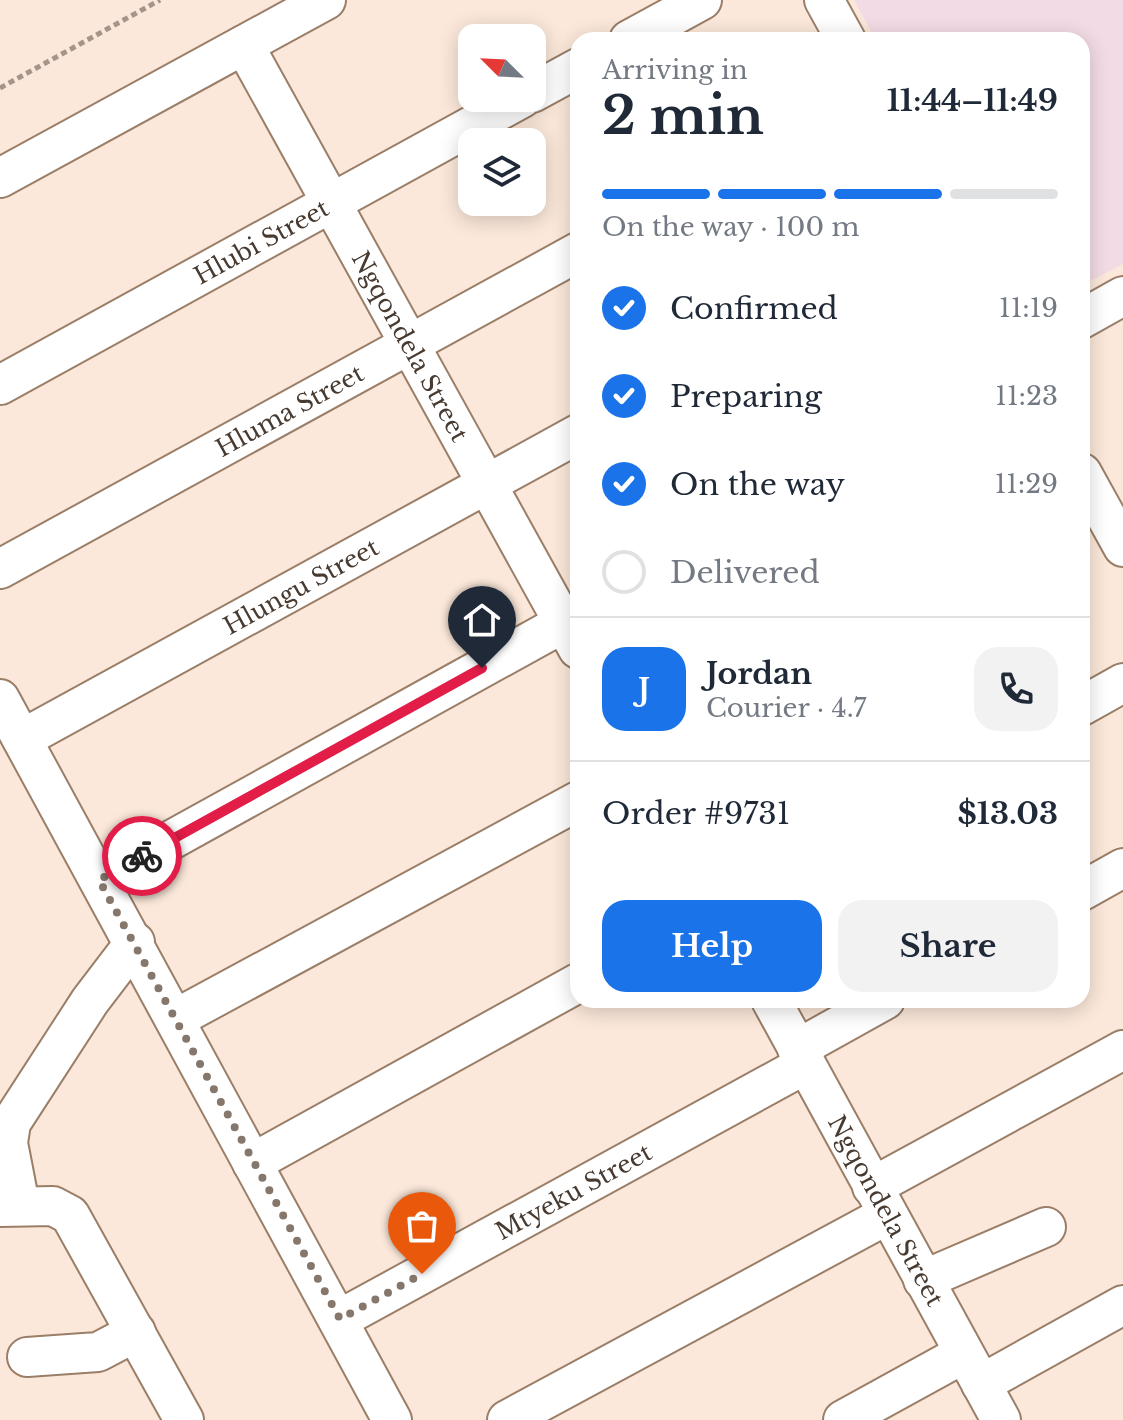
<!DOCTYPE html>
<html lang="en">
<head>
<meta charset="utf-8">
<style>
	:root { --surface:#fff; --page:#f2f2f3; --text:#1f2937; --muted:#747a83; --line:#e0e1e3; --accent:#1a73e8 }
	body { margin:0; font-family:"Libre Baskerville",serif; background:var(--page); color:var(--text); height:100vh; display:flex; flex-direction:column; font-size:30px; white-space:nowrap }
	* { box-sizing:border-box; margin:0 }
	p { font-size:26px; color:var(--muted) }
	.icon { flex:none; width:44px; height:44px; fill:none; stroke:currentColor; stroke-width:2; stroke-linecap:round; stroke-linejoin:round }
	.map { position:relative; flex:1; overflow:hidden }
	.details { position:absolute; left:570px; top:32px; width:520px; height:976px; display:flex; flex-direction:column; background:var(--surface); border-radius:24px; box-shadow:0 4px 20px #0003 }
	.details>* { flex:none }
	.needle { width:52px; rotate:294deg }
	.controls { position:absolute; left:458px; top:24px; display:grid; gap:16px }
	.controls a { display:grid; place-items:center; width:88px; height:88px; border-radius:16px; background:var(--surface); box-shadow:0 4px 20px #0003; font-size:40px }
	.pin { position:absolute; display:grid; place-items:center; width:68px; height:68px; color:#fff; margin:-82px -34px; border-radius:50% 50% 50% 0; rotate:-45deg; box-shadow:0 0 8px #0007 }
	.pin .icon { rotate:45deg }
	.courier { position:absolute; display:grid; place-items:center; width:80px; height:80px; margin:-40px; border:6px solid #e11d48; border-radius:50%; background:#fff; color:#222; box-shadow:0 2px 10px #0007 }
	.overview em { font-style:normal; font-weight:700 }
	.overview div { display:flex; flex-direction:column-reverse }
	.overview { display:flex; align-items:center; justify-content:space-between; height:136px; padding:0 32px }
	h1 { font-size:52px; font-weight:700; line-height:60px }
	.bar { display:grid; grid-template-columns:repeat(4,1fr); gap:12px 8px; align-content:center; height:96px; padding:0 32px }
	.bar i { height:10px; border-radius:6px; background:var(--line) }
	.bar .active { background:var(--accent) }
	.bar p { grid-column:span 4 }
	.line { display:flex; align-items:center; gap:20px; padding:0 32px; border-top:2px solid var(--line) }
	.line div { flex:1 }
	.round { display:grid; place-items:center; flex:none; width:84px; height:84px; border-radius:24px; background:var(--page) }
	ol { padding:0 32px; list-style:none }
	li { display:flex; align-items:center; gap:24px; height:88px }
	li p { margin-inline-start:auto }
	li .icon { padding:8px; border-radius:50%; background:var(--accent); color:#fff; stroke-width:4 }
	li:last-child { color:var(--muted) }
	li i { width:44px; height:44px; border:4px solid var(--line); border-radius:50% }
	.primary-button { display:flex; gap:16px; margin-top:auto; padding:16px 32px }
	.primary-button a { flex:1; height:92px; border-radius:24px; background:var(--accent); color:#fff; font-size:32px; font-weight:700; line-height:92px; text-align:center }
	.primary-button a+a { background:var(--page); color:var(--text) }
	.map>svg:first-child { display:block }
</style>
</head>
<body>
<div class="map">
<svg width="1123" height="1420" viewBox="0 0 1123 1420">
	<rect width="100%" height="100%" fill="#fbe8da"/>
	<polygon fill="#f3dbe5" points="854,0 1123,0 1123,264 1082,285 1082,40 876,40"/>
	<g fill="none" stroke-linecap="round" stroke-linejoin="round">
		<g stroke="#9a7e67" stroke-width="42">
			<g id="minor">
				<polyline points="824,0 846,40"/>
				<polyline points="629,40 702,0"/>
				<path id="s1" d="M244,45L578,649"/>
				<polyline points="532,93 578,68"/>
				<polyline points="0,178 326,0"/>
				<polyline points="1082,319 1123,296"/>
				<path id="s2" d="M0,385L522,98"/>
				<polyline points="1082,473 1123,547"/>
				<path id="s3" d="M0,569L578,252"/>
				<polyline points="0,699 392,1420"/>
				<polyline points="1082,706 1123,683"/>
				<path id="s4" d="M22,739L578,434"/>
				<polyline points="99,880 578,615"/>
				<polyline points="1082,891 1123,868"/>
				<path id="s5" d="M771,1000L1001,1420"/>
				<polyline points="175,1019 578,801"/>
				<polyline points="797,1049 885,1000"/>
				<polyline points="252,1163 578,983"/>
				<polyline points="872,1187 1123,1050"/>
				<polyline points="20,1205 8,1143 11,1123 90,1001 135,942"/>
				<polyline points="0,1207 53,1206 70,1215 184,1420"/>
				<polyline points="923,1280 1046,1227"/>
				<path id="s6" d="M340,1319L806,1064"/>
				<polyline points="27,1357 98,1352 136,1332"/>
				<polyline points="981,1384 1123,1305"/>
				<polyline points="507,1420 887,1215"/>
				<polyline points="843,1420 963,1354"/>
			</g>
		</g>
		<polyline stroke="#a59489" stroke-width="5" stroke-dasharray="6 4" stroke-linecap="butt" points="0,88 160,0"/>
		<use href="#minor" stroke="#fff" stroke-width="38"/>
	</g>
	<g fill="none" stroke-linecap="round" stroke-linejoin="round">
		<polyline stroke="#86776c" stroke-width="8" stroke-dasharray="0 14.4" points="142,856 99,880 340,1319 422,1274"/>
		<polyline stroke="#e11d48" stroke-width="10" points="142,856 482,668"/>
	</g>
	<g text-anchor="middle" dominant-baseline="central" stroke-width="8" stroke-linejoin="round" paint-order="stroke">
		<g font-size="24" fill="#473a31" stroke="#fbe8da">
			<text stroke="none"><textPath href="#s2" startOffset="298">Hlubi Street</textPath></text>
			<text stroke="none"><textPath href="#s1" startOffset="344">Ngqondela Street</textPath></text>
			<text stroke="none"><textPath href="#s3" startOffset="330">Hluma Street</textPath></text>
			<text stroke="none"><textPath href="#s4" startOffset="318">Hlungu Street</textPath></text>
			<text stroke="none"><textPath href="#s6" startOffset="266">Mtyeku Street</textPath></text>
			<text stroke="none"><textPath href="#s5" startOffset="240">Ngqondela Street</textPath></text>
		</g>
	</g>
</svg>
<div class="controls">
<a><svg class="needle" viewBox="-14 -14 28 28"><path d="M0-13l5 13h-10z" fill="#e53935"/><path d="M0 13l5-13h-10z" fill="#747a83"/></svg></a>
<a><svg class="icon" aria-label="layers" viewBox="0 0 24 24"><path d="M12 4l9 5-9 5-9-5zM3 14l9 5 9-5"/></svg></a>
</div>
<div class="pin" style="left:422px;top:1274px;background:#ea580c"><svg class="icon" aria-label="bag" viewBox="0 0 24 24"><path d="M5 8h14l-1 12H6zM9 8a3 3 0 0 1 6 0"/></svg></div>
<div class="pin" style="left:482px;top:668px;background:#1f2937"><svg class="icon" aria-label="home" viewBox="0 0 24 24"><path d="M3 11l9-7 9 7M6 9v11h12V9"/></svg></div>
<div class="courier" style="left:142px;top:856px"><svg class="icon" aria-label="bike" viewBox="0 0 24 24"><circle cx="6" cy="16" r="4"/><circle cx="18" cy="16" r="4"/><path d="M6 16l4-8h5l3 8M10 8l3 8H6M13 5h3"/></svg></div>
<section class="details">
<div class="overview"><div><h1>2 min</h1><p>Arriving in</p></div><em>11:44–11:49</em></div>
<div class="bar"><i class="active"></i><i class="active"></i><i class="active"></i><i></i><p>On the way · 100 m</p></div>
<ol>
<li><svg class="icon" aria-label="check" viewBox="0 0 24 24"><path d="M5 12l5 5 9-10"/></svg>Confirmed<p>11:19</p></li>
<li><svg class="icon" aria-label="check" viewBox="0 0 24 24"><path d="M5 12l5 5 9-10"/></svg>Preparing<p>11:23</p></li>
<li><svg class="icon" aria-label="check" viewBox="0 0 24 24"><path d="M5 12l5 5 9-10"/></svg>On the way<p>11:29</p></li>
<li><i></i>Delivered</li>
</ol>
<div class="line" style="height:144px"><b class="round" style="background:var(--accent);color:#fff">J</b><div><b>Jordan</b><p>Courier · 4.7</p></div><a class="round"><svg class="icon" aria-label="phone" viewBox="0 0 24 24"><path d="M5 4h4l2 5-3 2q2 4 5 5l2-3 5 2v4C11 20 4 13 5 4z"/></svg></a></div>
<div class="line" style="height:104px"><div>Order #9731</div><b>$13.03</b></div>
<div class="primary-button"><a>Help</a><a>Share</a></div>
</section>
</div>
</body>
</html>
